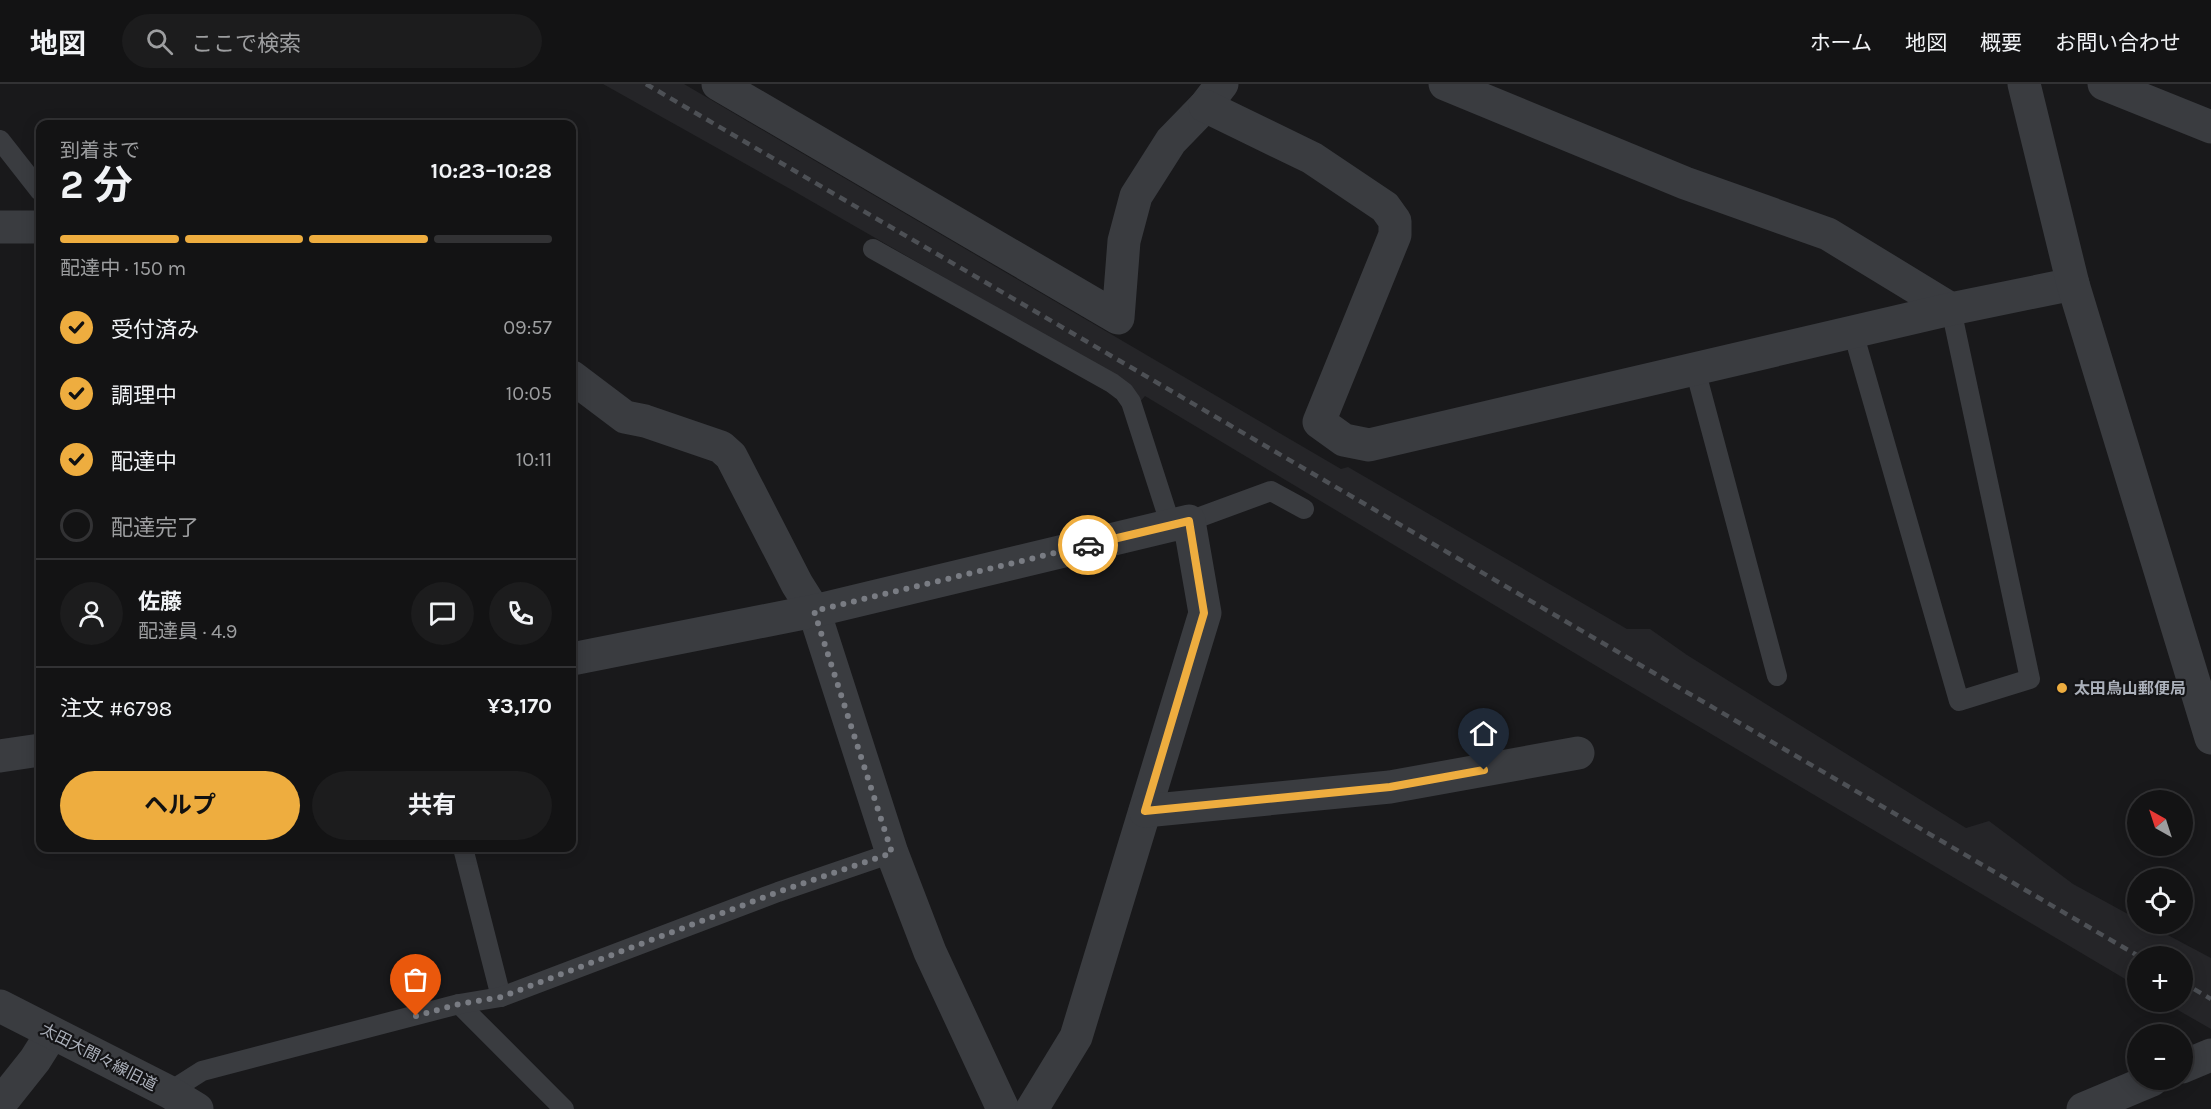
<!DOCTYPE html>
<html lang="ja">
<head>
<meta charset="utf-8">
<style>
	:root { --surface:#131314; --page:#1c1c1d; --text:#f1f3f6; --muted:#9d9ea0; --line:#323234; --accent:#eead3f }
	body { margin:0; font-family:Karla,"Noto Sans JP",sans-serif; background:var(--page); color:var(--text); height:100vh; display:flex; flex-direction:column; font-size:22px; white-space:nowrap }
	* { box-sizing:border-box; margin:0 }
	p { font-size:20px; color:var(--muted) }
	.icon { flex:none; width:33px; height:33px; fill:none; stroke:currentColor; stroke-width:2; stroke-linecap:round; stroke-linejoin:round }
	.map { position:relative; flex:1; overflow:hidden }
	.side { position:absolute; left:36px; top:36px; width:540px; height:732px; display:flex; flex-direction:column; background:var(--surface); border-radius:12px; box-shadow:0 3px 15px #0003,0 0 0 2px var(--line) }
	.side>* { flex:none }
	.needle { width:39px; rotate:321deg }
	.controls { position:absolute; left:2127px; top:706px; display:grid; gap:12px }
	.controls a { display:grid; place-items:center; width:66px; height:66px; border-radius:50%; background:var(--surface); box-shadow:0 3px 15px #0003,0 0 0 2px var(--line); font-size:30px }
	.pin { position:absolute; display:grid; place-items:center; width:51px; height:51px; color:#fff; margin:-62px -26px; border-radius:50% 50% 50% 0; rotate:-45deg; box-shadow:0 0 6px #0007 }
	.pin .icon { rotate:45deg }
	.courier { position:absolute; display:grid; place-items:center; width:60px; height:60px; margin:-30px; border:4px solid #eead3f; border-radius:50%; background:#fff; color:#222; box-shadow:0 2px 8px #0007 }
	.headline em { font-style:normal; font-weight:700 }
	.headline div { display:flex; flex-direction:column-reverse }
	.headline { display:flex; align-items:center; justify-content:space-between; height:102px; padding:0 24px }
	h1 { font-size:39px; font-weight:700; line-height:45px }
	.bar { display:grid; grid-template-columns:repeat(4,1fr); gap:9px 6px; align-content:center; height:72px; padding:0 24px }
	.bar i { height:8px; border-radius:4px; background:var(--line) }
	.bar .on { background:var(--accent) }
	.bar p { grid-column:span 4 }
	.line { display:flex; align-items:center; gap:15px; padding:0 24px; border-top:2px solid var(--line) }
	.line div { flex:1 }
	.round { display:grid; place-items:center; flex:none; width:63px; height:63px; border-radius:32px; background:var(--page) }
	ol { padding:0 24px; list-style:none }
	li { display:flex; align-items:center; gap:18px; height:66px }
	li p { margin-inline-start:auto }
	li .icon { padding:6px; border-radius:50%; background:var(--accent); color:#111; stroke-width:4 }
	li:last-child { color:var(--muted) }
	li i { width:33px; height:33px; border:3px solid var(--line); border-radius:50% }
	.cta { display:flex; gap:12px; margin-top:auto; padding:12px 24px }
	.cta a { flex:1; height:69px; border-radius:36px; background:var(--accent); color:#111; font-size:24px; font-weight:700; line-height:69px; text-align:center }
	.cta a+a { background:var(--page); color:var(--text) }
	header { display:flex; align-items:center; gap:36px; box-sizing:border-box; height:84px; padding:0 30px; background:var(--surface); border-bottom:2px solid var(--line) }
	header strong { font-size:28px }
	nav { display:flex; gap:33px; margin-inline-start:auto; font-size:21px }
	.search { width:420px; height:54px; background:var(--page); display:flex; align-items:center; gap:15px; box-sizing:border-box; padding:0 21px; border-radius:33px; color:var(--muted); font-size:22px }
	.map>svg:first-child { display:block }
</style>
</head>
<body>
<header>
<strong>地図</strong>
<div class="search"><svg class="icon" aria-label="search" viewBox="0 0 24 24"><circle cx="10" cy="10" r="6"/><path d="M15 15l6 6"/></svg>ここで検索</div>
<nav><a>ホーム</a><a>地図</a><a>概要</a><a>お問い合わせ</a></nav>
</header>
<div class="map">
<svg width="2211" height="1025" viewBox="0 0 2211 1025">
	<rect width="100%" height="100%" fill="#19191b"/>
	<polygon fill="#252528" points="603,0 684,0 1341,385 1348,383 1627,545 1650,545 1687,571 1966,744 1989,737 2073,800 2137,835 2138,840 2147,840 2211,874 2211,945 2164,918 2182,918 2182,873 2138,873 2137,902 1593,580 1145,312 1139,319 1129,300 792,106"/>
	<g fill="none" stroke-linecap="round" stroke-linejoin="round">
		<g stroke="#3a3c40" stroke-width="20">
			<polyline points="0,56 40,107"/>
			<polyline points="873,165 1112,299 1124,308 1131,318 1171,442"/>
			<polyline points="1853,248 1959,617 2030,595 1951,225"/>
			<polyline points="1695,285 1777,592"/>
			<polyline points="1189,437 1271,407 1304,425"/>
			<polyline points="463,764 501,913"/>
			<polyline points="459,920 564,1025"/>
			<polyline points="169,1008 202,987 459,920 501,913 778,808 892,769"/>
		</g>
		<g stroke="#3a3c40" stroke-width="33">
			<polyline points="718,0 1118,234 1124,157 1136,112 1171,57 1205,22 1222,0"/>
			<polyline points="1445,0 1685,99 1828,150 1951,225"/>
			<polyline points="2104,0 2211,43"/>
			<polyline points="1205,22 1312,74 1385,123 1395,137 1395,151 1319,338 1344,356 1369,361 1951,225 2073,200"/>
			<polyline points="0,143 40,143"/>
			<polyline points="572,293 625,333 645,337 721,363 731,372 797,500 814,527 892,769 930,868 1003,1025"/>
			<polyline points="572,575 814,527 1189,437 1205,529 1076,953 1032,1025"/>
			<polyline points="0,672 40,666"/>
			<polyline points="1145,727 1390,703 1578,669"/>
			<polyline points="0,1020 35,976 52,949"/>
		</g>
		<g stroke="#3a3c40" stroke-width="33">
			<polyline points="2024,0 2073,200 2211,654"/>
			<polyline points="0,922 169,1008 197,1025"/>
			<polyline points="2182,983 2211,971"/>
			<polyline points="2083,1025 2152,996"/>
		</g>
		<g stroke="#4d5055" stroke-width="4.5" stroke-dasharray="8 6" stroke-linecap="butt">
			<polyline points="646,0 2140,873"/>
			<polyline points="2182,898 2211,915"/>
		</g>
	</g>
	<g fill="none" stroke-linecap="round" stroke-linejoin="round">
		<polyline stroke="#797c83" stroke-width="6" stroke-dasharray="0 10.8" points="416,932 459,920 501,913 778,808 892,769 814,527 1088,461"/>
		<polyline stroke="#eead3f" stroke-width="8" points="1088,461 1189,437 1204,529 1145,727 1390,703 1484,686"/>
	</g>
	<circle fill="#eead3f" stroke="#141416" stroke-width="2" cx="2062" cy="604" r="6"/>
	<g text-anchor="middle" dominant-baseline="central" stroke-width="4.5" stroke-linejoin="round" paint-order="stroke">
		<g font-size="16" font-weight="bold" fill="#acb1bb" stroke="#141416" text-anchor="start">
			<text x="2074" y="604">太田鳥山郵便局</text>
		</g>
		<g font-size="16" fill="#acb1bb" stroke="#141416">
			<text transform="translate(99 973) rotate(27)">太田大間々線旧道</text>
		</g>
	</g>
</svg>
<div class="controls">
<a><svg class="needle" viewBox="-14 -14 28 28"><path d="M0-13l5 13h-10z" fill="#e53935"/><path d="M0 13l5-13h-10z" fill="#9d9ea0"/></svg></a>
<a><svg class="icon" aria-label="locate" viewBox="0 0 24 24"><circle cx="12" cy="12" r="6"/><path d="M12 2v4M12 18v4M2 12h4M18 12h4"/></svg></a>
<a>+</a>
<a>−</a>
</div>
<div class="pin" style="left:416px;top:932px;background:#ea580c"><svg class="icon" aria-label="bag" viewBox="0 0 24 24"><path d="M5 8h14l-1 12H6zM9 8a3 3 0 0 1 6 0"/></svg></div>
<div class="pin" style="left:1484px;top:686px;background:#1f2937"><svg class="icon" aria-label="home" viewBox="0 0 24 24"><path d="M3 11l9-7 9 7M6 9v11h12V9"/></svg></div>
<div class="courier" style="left:1088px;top:461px"><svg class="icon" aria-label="car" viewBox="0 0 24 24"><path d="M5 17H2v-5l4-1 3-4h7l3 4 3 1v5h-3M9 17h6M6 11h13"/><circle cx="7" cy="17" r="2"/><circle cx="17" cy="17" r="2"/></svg></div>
<section class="side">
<div class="headline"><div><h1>2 分</h1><p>到着まで</p></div><em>10:23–10:28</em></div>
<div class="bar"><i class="on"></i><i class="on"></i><i class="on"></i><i></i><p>配達中 · 150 m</p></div>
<ol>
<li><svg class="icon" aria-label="check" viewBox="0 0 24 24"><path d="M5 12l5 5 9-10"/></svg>受付済み<p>09:57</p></li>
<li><svg class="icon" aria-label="check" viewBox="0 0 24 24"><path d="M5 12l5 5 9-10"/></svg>調理中<p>10:05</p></li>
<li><svg class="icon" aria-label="check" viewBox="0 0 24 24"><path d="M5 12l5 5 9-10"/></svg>配達中<p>10:11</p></li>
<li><i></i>配達完了</li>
</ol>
<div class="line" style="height:108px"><a class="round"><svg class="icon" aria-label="person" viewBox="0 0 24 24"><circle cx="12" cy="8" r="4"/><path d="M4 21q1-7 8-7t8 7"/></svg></a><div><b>佐藤</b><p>配達員 · 4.9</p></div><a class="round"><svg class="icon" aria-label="chat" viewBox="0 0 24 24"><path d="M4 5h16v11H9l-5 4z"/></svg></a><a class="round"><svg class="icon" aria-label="phone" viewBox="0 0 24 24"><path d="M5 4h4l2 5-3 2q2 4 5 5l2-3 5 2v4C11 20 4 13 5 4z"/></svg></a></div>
<div class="line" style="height:78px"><div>注文 #6798</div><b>¥3,170</b></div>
<div class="cta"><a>ヘルプ</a><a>共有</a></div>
</section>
</div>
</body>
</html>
